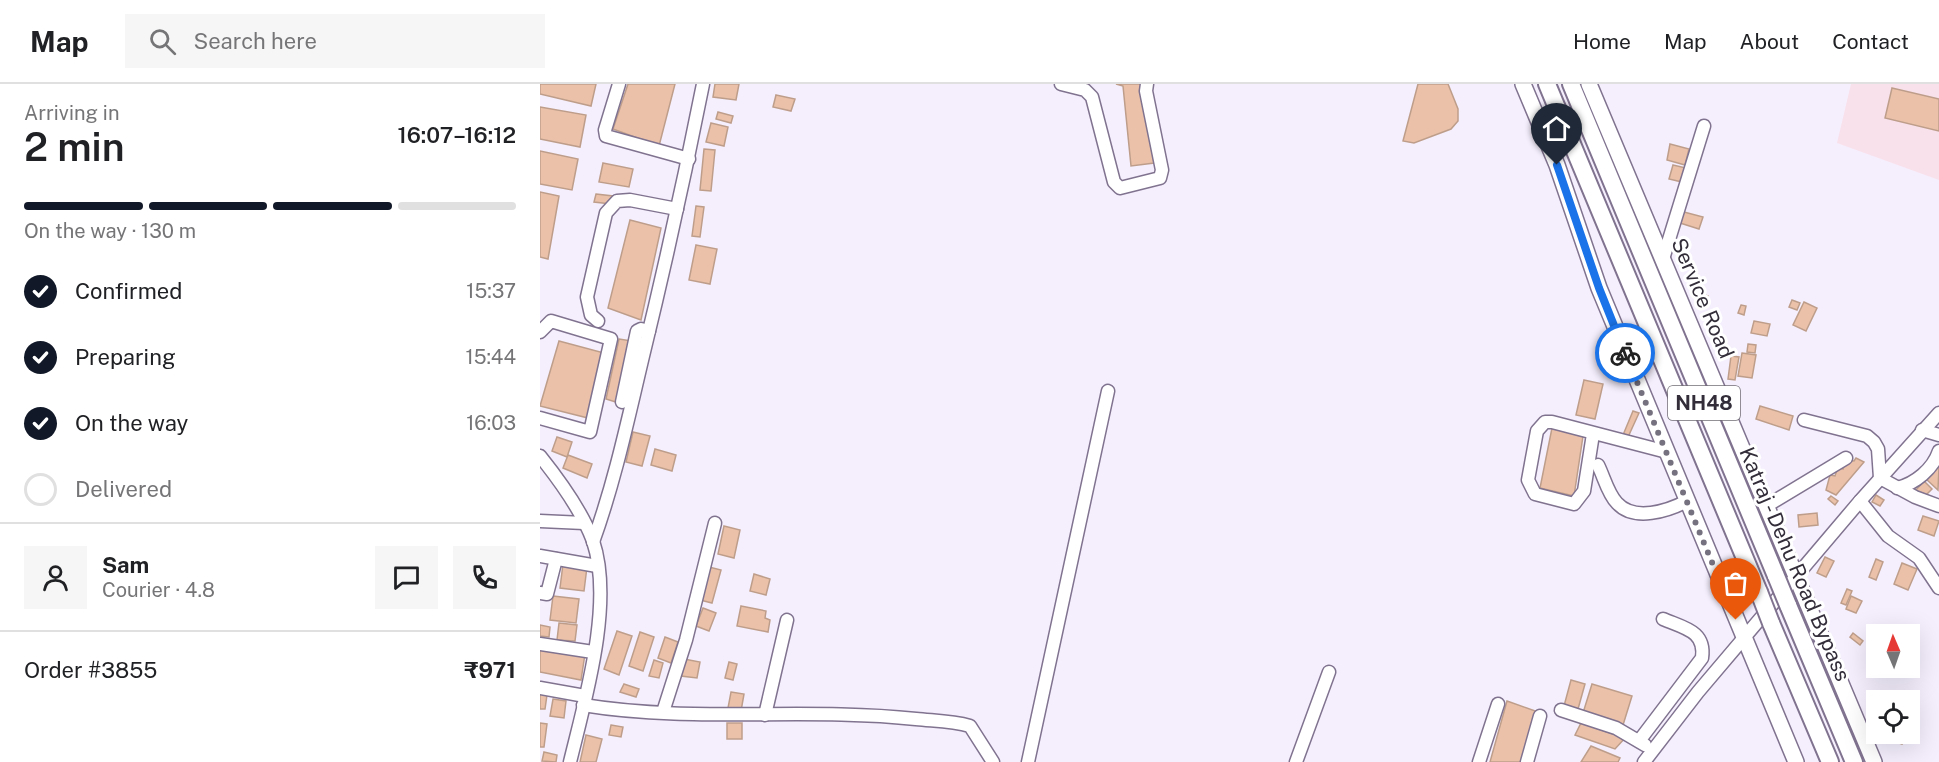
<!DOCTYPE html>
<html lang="en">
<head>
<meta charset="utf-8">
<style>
	:root { --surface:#fff; --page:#f6f6f6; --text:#202124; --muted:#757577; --line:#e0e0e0; --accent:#111827 }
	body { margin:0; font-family:"Public Sans",sans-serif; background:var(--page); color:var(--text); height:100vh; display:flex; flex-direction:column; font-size:22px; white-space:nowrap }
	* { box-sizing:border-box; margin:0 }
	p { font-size:20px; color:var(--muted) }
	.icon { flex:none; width:33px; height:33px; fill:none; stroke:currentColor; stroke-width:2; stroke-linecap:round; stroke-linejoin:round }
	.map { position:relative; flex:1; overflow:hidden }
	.drawer { display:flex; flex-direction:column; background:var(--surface); width:540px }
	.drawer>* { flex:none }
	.needle { width:39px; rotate:358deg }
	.fabs { position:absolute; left:1326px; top:540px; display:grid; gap:12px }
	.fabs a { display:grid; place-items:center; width:54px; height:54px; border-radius:0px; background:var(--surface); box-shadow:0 6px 24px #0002; font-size:30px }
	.pin { position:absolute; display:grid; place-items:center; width:51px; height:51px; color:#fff; margin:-62px -26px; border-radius:50% 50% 50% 0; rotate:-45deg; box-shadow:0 0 6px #0007 }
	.pin .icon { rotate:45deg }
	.courier { position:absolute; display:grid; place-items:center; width:60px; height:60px; margin:-30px; border:4px solid #1a73e8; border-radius:50%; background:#fff; color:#222; box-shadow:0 2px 8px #0007 }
	.overview em { font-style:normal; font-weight:600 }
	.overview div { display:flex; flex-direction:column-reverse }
	.overview { display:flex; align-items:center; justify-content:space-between; height:102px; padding:0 24px }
	h1 { font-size:39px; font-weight:600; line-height:45px }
	.bar { display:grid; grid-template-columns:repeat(4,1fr); gap:9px 6px; align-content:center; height:72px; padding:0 24px }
	.bar i { height:8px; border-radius:4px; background:var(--line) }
	.bar .on { background:var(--accent) }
	.bar p { grid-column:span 4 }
	.line { display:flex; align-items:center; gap:15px; padding:0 24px; border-top:2px solid var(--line) }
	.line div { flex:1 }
	.round { display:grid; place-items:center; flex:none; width:63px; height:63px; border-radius:0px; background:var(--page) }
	ol { padding:0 24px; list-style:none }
	li { display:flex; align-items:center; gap:18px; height:66px }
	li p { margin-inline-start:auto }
	li .icon { padding:6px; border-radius:50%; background:var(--accent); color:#fff; stroke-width:4 }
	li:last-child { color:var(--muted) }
	li i { width:33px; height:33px; border:3px solid var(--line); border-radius:50% }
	header { display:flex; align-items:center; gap:36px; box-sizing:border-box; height:84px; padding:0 30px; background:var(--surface); border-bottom:2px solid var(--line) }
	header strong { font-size:28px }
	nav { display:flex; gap:33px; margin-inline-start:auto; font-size:21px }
	.search { width:420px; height:54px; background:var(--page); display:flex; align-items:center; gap:15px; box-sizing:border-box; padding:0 21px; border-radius:0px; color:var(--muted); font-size:22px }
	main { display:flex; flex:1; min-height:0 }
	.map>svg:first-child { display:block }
</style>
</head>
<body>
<header>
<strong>Map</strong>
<div class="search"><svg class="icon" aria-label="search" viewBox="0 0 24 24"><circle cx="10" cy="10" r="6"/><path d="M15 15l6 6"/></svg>Search here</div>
<nav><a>Home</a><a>Map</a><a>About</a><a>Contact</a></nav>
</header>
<main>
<section class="drawer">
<div class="overview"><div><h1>2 min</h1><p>Arriving in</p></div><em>16:07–16:12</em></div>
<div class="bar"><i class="on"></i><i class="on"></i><i class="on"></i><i></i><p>On the way · 130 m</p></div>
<ol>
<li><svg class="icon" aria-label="check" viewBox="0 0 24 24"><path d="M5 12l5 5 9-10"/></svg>Confirmed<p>15:37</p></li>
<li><svg class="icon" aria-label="check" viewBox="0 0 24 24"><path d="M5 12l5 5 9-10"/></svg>Preparing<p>15:44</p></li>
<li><svg class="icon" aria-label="check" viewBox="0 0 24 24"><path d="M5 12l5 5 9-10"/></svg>On the way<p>16:03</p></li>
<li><i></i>Delivered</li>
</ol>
<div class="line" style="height:108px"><a class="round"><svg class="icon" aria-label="person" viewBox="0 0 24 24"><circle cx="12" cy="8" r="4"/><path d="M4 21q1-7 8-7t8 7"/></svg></a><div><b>Sam</b><p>Courier · 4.8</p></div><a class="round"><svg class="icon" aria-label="chat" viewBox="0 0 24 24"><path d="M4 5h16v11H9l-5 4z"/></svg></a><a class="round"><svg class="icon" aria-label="phone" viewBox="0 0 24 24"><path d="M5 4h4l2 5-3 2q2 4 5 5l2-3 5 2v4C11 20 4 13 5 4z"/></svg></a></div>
<div class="line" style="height:78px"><div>Order #3855</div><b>₹971</b></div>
</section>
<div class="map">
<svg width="1399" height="678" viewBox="0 0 1399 678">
	<rect width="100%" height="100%" fill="#f5effd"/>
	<polygon fill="#f9e1ec" points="1311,0 1399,0 1399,96 1297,59"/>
	<g fill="#ebc2a9" stroke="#be9e8b" stroke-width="1.5">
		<polygon points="0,0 56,0 51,22 0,10"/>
		<polygon points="88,0 135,0 119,62 73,45"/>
		<polygon points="175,0 199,0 196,16 173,13"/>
		<polygon points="576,0 602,0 614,79 591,82 583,2"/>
		<polygon points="878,0 908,0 918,25 918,37 911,45 874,59 863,57"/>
		<polygon points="1352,4 1399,15 1399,47 1345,34"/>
		<polygon points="236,11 255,15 251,27 233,23"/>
		<polygon points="0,23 46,31 40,63 0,55"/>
		<polygon points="178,28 193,32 191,39 176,35"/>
		<polygon points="171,39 188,43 184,62 166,58"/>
		<polygon points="1130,60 1149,65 1145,81 1127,76"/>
		<polygon points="164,65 175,66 171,107 160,106"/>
		<polygon points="0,67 38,75 32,106 0,100"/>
		<polygon points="63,79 93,85 89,103 59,98"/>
		<polygon points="1133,81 1146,84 1142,98 1129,95"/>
		<polygon points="0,108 19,112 8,175 0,173"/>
		<polygon points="56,110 73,112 71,120 54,118"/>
		<polygon points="156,122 164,123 160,153 152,152"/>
		<polygon points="1144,128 1163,133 1159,145 1140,139"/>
		<polygon points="90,136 121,144 101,236 68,224"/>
		<polygon points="156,161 177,165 170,200 149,196"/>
		<polygon points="1159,209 1168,212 1166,218 1157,214"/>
		<polygon points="1252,216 1260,219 1257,226 1249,223"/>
		<polygon points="1264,218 1277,224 1266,247 1253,241"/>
		<polygon points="1201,221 1206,222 1204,231 1198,229"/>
		<polygon points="1214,237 1230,240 1227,252 1211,249"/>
		<polygon points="79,255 92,257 79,319 66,315"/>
		<polygon points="19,257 64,269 48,334 0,322"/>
		<polygon points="1208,260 1216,261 1215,269 1207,268"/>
		<polygon points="1202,269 1216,271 1212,294 1198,292"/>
		<polygon points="1191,272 1199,273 1195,296 1188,295"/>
		<polygon points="1044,296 1063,300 1055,335 1036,331"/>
		<polygon points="1220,322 1253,332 1249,346 1216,335"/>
		<polygon points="1093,327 1099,329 1088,353 1083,351"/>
		<polygon points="1012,344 1043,352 1034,412 1000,404"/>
		<polygon points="93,348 110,352 102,382 86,378"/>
		<polygon points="17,353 32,358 27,373 12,367"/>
		<polygon points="115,365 136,371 132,387 111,381"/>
		<polygon points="28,371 52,380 47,394 23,384"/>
		<polygon points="1316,374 1324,378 1296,411 1286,406 1290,391 1295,392 1298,383 1303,385 1304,376 1314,377"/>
		<polygon points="1398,382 1399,382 1398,406 1386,395"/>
		<polygon points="1384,397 1392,405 1384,413 1376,406"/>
		<polygon points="1336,411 1344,416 1340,422 1332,418"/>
		<polygon points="1291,412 1298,417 1295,421 1288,415"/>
		<polygon points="1277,429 1278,441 1259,443 1258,431"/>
		<polygon points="1383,432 1399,437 1394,452 1378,446"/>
		<polygon points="184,442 200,446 194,474 178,470"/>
		<polygon points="1285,473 1294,477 1286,493 1277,489"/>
		<polygon points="1336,475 1343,478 1336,496 1329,493"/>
		<polygon points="1362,479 1377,485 1368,506 1354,500"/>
		<polygon points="23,480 47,483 44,507 20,504"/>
		<polygon points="169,483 181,486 172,519 160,516"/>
		<polygon points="214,490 230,495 226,511 210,507"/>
		<polygon points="1307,505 1312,507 1306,521 1301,519"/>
		<polygon points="13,512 39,515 36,539 10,536"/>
		<polygon points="1311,512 1322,517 1316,529 1306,525"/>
		<polygon points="201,522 226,527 225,534 230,536 228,548 197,542"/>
		<polygon points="163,524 176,529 169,547 156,542"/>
		<polygon points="19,539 37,541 35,557 17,556"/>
		<polygon points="0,541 10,543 9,553 0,552"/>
		<polygon points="77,547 92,552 79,591 64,585"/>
		<polygon points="100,548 114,553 103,587 89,582"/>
		<polygon points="1313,549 1323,557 1320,561 1310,553"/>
		<polygon points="125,553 138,558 131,579 118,574"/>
		<polygon points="0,564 45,570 41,596 0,588"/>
		<polygon points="144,575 160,578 157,594 141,592"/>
		<polygon points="114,576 123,579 119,594 109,592"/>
		<polygon points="189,578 197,580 193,596 185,594"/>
		<polygon points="1031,596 1045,600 1038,625 1024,622"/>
		<polygon points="84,600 99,605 96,613 80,608"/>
		<polygon points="1052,600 1092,612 1083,641 1043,629"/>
		<polygon points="191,608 204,610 201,627 188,624"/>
		<polygon points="0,610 7,611 5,625 0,625"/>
		<polygon points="13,615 26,617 24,634 10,632"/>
		<polygon points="967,617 998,628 982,678 950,678"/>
		<polygon points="0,639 7,640 4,663 0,663"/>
		<rect x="187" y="639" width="15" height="16"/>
		<polygon points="1041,639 1085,654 1075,665 1035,651"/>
		<polygon points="71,641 83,643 81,653 69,651"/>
		<polygon points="1352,650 1364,653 1362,660 1350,656"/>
		<polygon points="46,651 62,655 56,678 40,678"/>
		<polygon points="1051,662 1080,674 1078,678 1041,678"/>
		<polygon points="4,668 17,671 16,678 2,677"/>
	</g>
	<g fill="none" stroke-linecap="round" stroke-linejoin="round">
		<g stroke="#807390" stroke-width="15">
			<g id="minor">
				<polyline points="79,0 65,46 66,52 149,75"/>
				<polyline points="521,0 545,6 552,13 574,98 580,104 620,94 622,86 606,7 607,0"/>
				<polyline points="1123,175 1164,42"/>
				<polyline points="58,237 51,231 47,213 66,129 77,117 90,116 137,125"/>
				<polyline points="0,248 11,237 71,255 50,348 0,334"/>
				<polyline points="82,318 97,247 101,245 109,247"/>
				<polyline points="1264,336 1327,352 1334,358 1338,365 1340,394 1375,413 1399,422"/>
				<polyline points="1382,346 1399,351"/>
				<polyline points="1053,350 1044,407 1034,420 995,410 988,396 997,347 1005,338 1012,338 1127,368"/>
				<path d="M0,372C20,397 42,427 53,457C74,519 45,616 30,678"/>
				<path d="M1058,381C1064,393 1068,410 1077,419C1094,438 1128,427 1147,417"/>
				<path d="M1357,404C1375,400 1393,385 1399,367"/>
				<polyline points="1320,417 1348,452 1379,474 1399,504"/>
				<polyline points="1228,421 1306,374"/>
				<polyline points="0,437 44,439"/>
				<path d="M53,458C75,397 88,335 103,272C125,182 145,91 163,0"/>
				<polyline points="0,472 57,482"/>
				<polyline points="0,509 7,510 16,475"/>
				<polyline points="0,560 53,568"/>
				<polyline points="0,604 45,612"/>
				<path d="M43,621C153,639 266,623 376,635C395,637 412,637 430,642L453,678"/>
				<polyline points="1021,626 1076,644 1105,661"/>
				<polyline points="123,628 146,556 175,439"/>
				<polyline points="225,631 247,536"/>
				<path d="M1099,657L1162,574C1166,547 1144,544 1123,535"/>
				<polyline points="488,678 568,307"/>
				<polyline points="756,678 789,588"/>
				<polyline points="939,678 958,620"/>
				<polyline points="987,678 1000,632"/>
				<polyline points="1104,678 1158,608 1320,417 1399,329"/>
			</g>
		</g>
		<g stroke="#807390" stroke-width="18">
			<g id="major">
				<polyline points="983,0 1017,81 1059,204 1256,678"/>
				<polyline points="1049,0 1334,678"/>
			</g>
		</g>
		<g stroke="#807390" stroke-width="20">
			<g id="highway">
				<polyline points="1007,0 1219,508"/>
				<polyline points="1031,0 1236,492"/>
				<polyline points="1248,521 1314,678"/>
				<polyline points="1231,539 1290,678"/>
			</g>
		</g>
		<use href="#minor" stroke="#fff" stroke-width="12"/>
		<use href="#major" stroke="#fff" stroke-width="15"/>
		<use href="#highway" stroke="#fff" stroke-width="16"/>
		<g stroke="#807390" stroke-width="20" stroke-linecap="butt">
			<g id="highway-bridge">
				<polyline points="1236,492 1248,521"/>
				<polyline points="1219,508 1231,539"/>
			</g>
		</g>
		<use href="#highway-bridge" stroke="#fff" stroke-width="16"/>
	</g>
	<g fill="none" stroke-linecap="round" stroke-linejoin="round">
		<polyline stroke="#76717e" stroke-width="6" stroke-dasharray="0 10.8" points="1085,269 1196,536"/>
		<polyline stroke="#1a73e8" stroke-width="8" points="1017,81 1059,204 1085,269"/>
	</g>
	<g text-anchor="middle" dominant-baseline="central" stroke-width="6" stroke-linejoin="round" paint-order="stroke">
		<rect fill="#fff" stroke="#706c74" stroke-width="1.5" x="1128" y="302" width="72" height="34" rx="4.5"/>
		<g font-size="20" font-weight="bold" fill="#322d39">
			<text x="1164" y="319">NH48</text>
		</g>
		<g font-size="21" fill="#322d39" stroke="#fff">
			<text transform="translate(1163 214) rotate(67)">Service Road</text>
			<text transform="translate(1255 480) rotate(67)">Katraj - Dehu Road Bypass</text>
		</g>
	</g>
</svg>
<div class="fabs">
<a><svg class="needle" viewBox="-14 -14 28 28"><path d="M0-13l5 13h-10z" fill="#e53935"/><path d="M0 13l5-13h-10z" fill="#757577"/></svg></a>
<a><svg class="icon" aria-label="locate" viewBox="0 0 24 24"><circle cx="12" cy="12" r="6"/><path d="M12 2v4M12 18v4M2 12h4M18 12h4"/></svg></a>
</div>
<div class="pin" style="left:1196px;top:536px;background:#ea580c"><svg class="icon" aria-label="bag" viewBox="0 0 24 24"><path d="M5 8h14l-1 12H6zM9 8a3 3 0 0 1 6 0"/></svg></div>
<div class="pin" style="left:1017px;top:81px;background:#1f2937"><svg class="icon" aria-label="home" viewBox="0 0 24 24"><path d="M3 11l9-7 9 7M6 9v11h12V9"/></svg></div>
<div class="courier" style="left:1085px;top:269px"><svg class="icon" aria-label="bike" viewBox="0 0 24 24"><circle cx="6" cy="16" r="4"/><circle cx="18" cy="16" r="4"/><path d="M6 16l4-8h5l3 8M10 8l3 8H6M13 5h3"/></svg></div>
</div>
</main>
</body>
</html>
